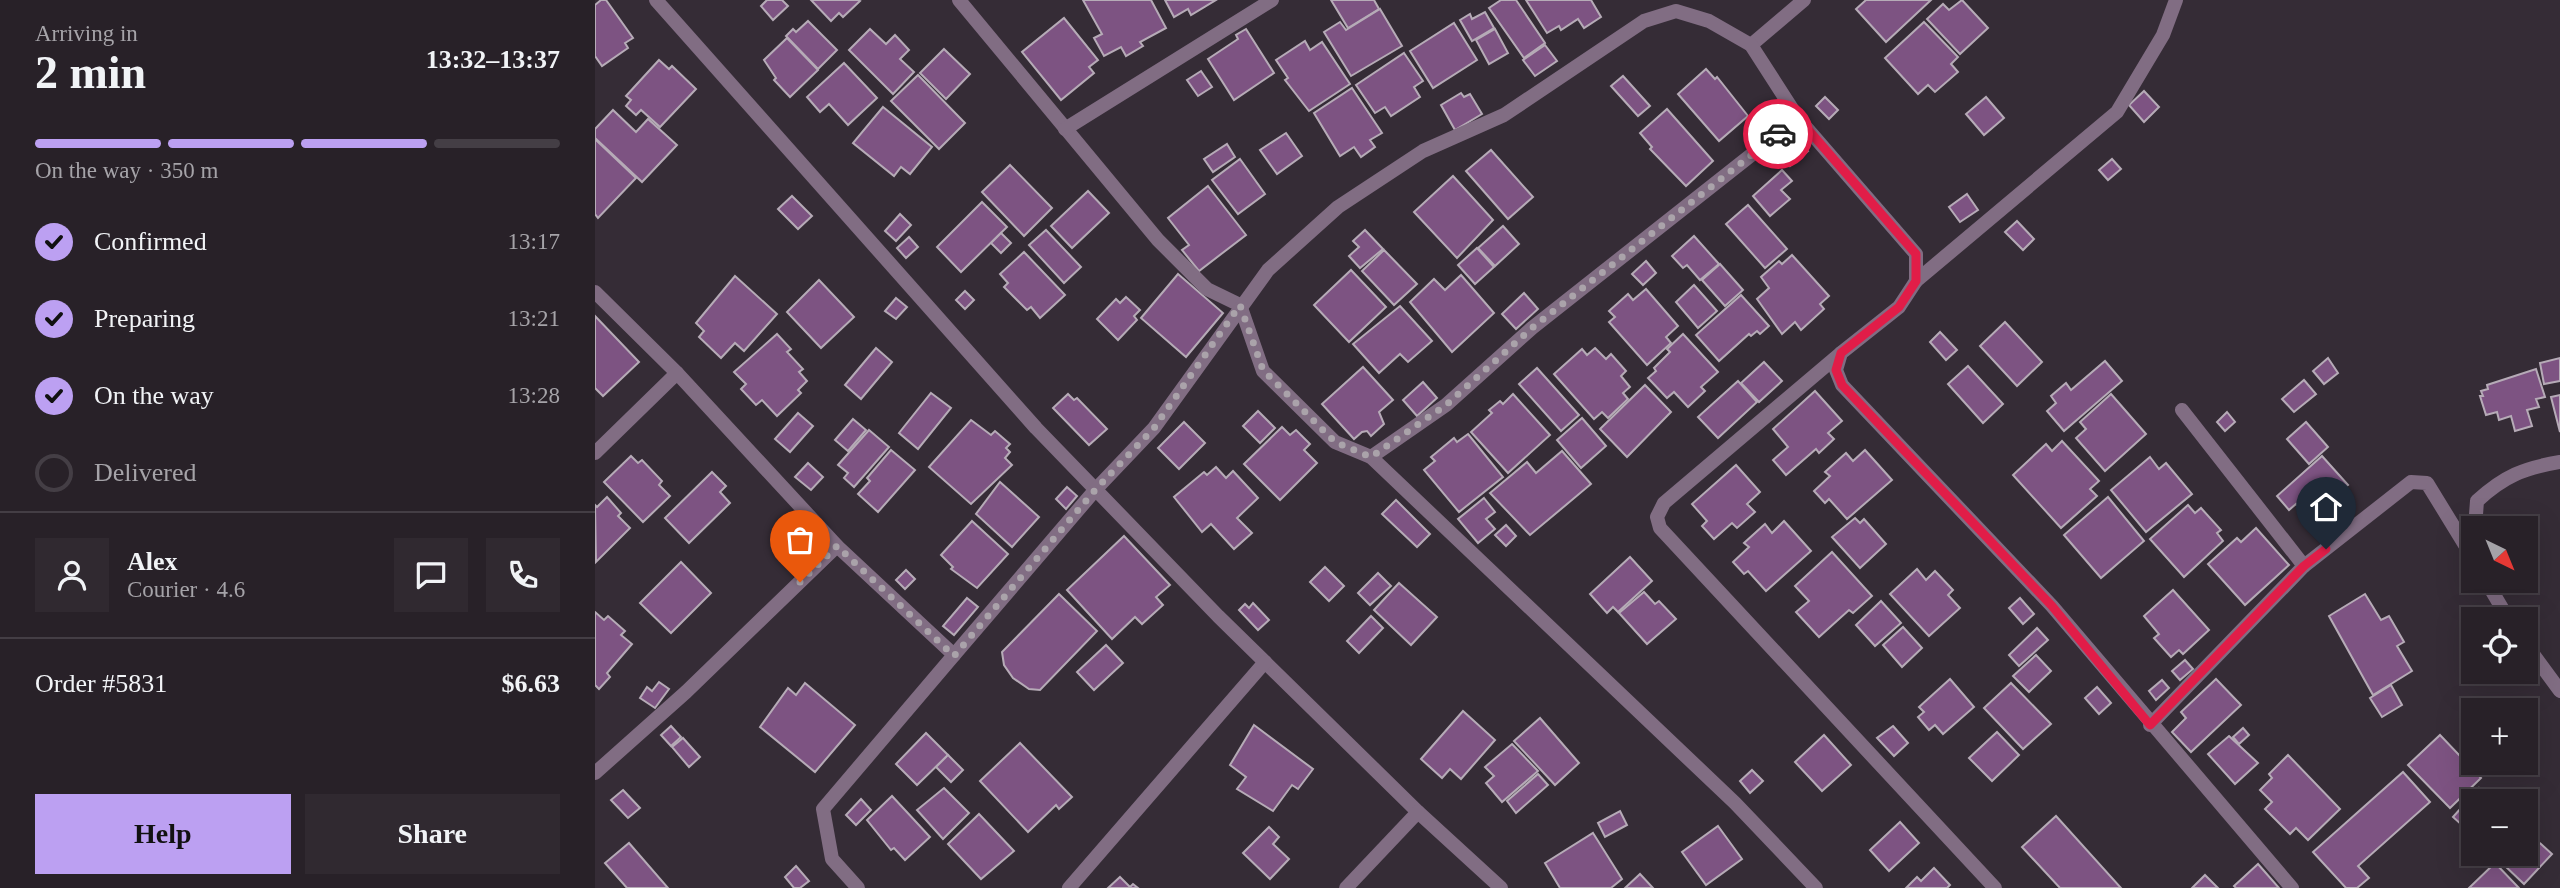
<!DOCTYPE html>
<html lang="en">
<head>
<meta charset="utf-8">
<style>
	:root { --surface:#282128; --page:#302930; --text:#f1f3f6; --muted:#a5a3a8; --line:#443e45; --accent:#bca0f2 }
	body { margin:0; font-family:"Times New Roman",serif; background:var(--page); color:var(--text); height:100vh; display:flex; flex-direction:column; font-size:26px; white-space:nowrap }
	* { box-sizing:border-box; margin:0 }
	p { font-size:23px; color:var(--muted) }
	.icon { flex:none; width:38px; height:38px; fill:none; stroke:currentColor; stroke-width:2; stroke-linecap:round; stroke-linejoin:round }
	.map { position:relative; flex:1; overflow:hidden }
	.side { display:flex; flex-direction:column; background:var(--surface); width:595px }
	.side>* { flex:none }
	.needle { width:46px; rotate:137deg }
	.buttons { position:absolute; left:1866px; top:516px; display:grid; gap:14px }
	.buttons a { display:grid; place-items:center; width:77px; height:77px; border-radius:0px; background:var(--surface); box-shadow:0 7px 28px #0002,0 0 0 2px var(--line); font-size:35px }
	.pin { position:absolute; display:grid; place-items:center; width:60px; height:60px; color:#fff; margin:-72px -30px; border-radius:50% 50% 50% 0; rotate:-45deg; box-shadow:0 0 7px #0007 }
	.pin .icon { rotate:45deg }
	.courier { position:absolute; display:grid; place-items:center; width:70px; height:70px; margin:-35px; border:5px solid #e11d48; border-radius:50%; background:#fff; color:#222; box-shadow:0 2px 9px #0007 }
	.head em { font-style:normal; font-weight:700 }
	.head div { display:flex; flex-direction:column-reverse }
	.head { display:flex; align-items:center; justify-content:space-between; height:119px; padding:0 35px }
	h1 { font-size:46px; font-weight:700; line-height:52px }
	.bar { display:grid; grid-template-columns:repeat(4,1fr); gap:10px 7px; align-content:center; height:84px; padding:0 35px }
	.bar i { height:9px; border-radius:5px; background:var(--line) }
	.bar .current { background:var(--accent) }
	.bar p { grid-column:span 4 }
	.line { display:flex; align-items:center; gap:18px; padding:0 35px; border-top:2px solid var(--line) }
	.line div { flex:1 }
	.round { display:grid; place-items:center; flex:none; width:74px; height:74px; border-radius:0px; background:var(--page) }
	ol { padding:0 35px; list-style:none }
	li { display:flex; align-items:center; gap:21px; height:77px }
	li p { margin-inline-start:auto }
	li .icon { padding:7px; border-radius:50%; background:var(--accent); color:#111; stroke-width:4 }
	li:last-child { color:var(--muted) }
	li i { width:38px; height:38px; border:4px solid var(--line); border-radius:50% }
	.button { display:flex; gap:14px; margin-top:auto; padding:14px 35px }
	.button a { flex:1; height:80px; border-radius:0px; background:var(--accent); color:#111; font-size:28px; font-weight:700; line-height:80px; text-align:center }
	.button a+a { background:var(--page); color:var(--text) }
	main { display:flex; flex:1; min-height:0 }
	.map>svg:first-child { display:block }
</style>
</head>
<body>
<main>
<section class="side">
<div class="head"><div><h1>2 min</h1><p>Arriving in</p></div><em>13:32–13:37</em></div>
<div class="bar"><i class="current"></i><i class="current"></i><i class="current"></i><i></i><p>On the way · 350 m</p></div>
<ol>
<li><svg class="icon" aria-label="check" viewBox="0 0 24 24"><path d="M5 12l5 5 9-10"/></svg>Confirmed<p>13:17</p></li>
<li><svg class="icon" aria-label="check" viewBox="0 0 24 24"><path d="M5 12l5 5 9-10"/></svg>Preparing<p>13:21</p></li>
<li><svg class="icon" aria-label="check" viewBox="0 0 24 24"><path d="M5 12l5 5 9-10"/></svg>On the way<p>13:28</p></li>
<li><i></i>Delivered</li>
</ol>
<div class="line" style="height:126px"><a class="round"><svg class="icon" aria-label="person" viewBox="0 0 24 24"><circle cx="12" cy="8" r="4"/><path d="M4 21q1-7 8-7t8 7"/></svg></a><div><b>Alex</b><p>Courier · 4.6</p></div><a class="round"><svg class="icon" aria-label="chat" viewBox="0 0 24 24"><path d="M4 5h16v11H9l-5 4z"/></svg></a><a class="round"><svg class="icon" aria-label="phone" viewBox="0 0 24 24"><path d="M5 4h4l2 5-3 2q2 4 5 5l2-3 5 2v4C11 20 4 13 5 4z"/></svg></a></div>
<div class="line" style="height:91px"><div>Order #5831</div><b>$6.63</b></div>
<div class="button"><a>Help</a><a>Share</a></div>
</section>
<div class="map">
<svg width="1965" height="888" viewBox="0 0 1965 888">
	<rect width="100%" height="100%" fill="#352c36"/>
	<g fill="#7d5382" stroke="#b6abb7" stroke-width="2">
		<polygon points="6,0 11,0 38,38 30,43 33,48 7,66 0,56 0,5"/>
		<polygon points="172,0 187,0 193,6 178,20 166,6"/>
		<polygon points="216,0 263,0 265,1 248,17 244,13 236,21"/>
		<polygon points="488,0 556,0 571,28 545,42 548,46 531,56 526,47 509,56 499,38 507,34"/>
		<polygon points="570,0 621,0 596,15 593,9 579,17"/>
		<polygon points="736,0 779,0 784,9 753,28"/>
		<polygon points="906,0 921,0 950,43 929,58 894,8"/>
		<polygon points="931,0 996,0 1006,17 989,28 983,19 966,30 964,26 952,33"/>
		<polygon points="1271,0 1336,0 1291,42 1261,9"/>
		<polygon points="1367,0 1393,28 1365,54 1332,19 1348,4 1354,10"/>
		<polygon points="785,9 807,46 756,76 729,32 745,22 751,30"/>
		<polygon points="890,12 899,28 877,41 865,20 875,14 877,19"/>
		<polygon points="469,18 503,60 494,67 499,73 466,100 427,52"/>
		<polygon points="213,21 242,50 223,69 191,36 198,29 201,32"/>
		<polygon points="1329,22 1363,57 1356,64 1363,72 1340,92 1333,85 1323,94 1290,58"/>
		<polygon points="859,23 882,60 838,88 815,51"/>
		<polygon points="275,29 291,44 300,35 314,50 305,59 319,72 298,94 254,50"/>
		<polygon points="651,29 679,73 639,100 613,59 643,39 641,35"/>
		<polygon points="900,29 913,53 894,64 881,40"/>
		<polygon points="192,38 223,70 195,97 179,80 181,78 169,60"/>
		<polygon points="710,41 715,50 727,42 755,84 714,111 690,80 693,78 681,60"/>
		<polygon points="950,45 962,61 940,76 928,60"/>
		<polygon points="349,49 375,74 351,99 325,73"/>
		<polygon points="809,53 828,81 819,87 825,97 796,116 790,107 780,113 761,85"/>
		<polygon points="64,60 74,69 77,66 101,89 65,127 46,110 41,115 31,106 36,100 31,96"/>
		<polygon points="249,63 282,98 253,125 234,104 225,112 212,97"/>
		<polygon points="1111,69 1120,79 1122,77 1153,116 1124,141 1083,94"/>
		<polygon points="606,71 617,87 603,96 592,80"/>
		<polygon points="323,75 370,123 344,149 296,101"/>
		<polygon points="1028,76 1055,106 1043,116 1016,86"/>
		<polygon points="757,88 787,133 775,140 780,147 766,157 759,147 745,156 719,113"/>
		<polygon points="1549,91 1564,107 1549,122 1534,105"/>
		<polygon points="866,93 869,97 875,94 887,114 860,130 846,105"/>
		<polygon points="1230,97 1243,110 1234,119 1221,106"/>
		<polygon points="1391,97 1409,118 1389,135 1371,114"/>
		<polygon points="288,107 337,147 315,174 306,167 299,176 258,143"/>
		<polygon points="1072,109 1118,161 1091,186 1055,149 1057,147 1045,133"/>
		<polygon points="18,110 41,132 53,119 82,145 47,182 0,138 0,129"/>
		<polygon points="691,133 707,156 682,174 665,150"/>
		<polygon points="1203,138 1213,151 1195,166 1185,153"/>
		<polygon points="0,139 41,178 3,218 0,214"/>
		<polygon points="632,144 640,157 618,172 609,159"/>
		<polygon points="896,150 938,197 913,219 871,171"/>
		<polygon points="645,159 670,194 643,214 617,180"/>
		<polygon points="1517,159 1526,169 1513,180 1504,170"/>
		<polygon points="415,165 457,208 429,236 387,192"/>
		<polygon points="1187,170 1197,181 1186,190 1195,199 1175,216 1158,196"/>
		<polygon points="858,176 898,220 862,258 819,212"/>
		<polygon points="613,186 651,235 604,271 587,250 594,245 573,218"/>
		<polygon points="493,191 514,213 477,248 456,226"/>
		<polygon points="1372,194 1383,210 1365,222 1354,207"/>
		<polygon points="197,196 217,216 203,229 183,209"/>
		<polygon points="387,202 412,227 366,272 342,247"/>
		<polygon points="1153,205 1192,249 1170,268 1131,224"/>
		<polygon points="305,214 316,225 301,241 290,231"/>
		<polygon points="1422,221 1439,239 1428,250 1410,232"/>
		<polygon points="908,226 924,244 900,266 883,248"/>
		<polygon points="451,230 486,267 469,283 434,245"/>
		<polygon points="770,230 788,249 765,268 754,256 764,247 758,241"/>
		<polygon points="406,233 416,243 406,253 396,243"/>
		<polygon points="1099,236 1124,264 1105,280 1092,265 1088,268 1077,256"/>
		<polygon points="314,237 323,247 311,258 302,248"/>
		<polygon points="882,248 899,267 880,284 863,265"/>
		<polygon points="789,250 822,284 799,305 767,271"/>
		<polygon points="429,252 470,295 445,318 436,307 432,310 409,287 413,283 405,274"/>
		<polygon points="1197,255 1234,296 1225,304 1229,309 1206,330 1200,322 1187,334 1162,299 1174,288 1166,277 1184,261 1187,264"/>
		<polygon points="1051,261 1061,273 1048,285 1037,274"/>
		<polygon points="1125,264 1148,290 1130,306 1107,280"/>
		<polygon points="756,270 791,307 754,342 719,305"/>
		<polygon points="583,274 628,313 591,357 546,318"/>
		<polygon points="866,275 899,313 857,352 815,302 839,279 850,290"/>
		<polygon points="140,276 182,314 149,351 140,343 126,358 104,337 109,331 101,323"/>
		<polygon points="224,280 259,317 226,348 192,312"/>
		<polygon points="1099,285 1122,311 1103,328 1081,302"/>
		<polygon points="1051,289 1083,326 1071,337 1076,343 1052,365 1014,322 1020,317 1014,311 1033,294 1038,300"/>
		<polygon points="370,291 379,300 370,309 361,300"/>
		<polygon points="929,293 943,309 921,329 907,314"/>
		<polygon points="1146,295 1174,326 1165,334 1162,331 1156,336 1154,334 1124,361 1101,335"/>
		<polygon points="531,297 545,310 539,316 542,320 523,340 502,319 521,299 525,303"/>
		<polygon points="301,298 312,307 301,319 290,311"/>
		<polygon points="805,306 837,341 813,362 805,354 784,373 758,344"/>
		<polygon points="0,316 44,362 8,396 0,388"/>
		<polygon points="1410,322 1447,362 1422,386 1385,346"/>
		<polygon points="1345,332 1362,350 1351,360 1335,342"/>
		<polygon points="182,334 196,349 192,352 208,369 204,372 212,381 203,390 206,393 182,416 167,400 161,405 146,389 151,384 139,372"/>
		<polygon points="1088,334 1123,372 1106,387 1110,391 1093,407 1079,392 1072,398 1053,378 1061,371 1059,368 1075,352 1072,349"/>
		<polygon points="281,348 297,362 266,399 250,385"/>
		<polygon points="1000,348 1011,359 1016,354 1031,371 1026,376 1035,387 1028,393 1033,399 1013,418 1007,412 999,419 959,374 987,349 992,355"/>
		<polygon points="1733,358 1743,373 1729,384 1718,371"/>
		<polygon points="1965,358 1965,381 1949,384 1945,363"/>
		<polygon points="1510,361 1527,381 1469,431 1452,411 1461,403 1456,396 1471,383 1476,390"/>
		<polygon points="1169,362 1187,381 1164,402 1146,383"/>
		<polygon points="1373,366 1408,404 1388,423 1353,384"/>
		<polygon points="768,367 798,400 784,412 789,424 776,436 772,431 767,432 759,439 727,404"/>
		<polygon points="942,368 984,415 966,431 924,384"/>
		<polygon points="1941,369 1950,397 1941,399 1944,407 1932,410 1937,426 1920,431 1916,416 1904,420 1902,412 1891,415 1885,396 1888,396 1886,391 1893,389 1892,385"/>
		<polygon points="1709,380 1721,394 1699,412 1687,399"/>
		<polygon points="1143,381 1162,402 1123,438 1103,417"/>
		<polygon points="828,382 842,398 822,416 808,400"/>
		<polygon points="1050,385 1076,412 1032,457 1005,429"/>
		<polygon points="1220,391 1247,421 1233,433 1239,439 1224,453 1221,449 1191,475 1178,460 1193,447 1178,429"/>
		<polygon points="336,393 356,408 323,449 304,433"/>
		<polygon points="473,394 479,400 482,398 512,429 494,445 458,408"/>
		<polygon points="918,394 955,435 913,473 876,432 897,413 894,410 905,401 908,404"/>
		<polygon points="1516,394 1551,434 1510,471 1481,438 1491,429 1485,422"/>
		<polygon points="1965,395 1965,432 1956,397"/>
		<polygon points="663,411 680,428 665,443 648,426"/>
		<polygon points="1632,412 1640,422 1630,431 1622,422"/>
		<polygon points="203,413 218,426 195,452 180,439"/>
		<polygon points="987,418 1011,446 986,468 962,440"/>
		<polygon points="258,419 271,430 253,451 240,440"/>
		<polygon points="376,420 396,435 400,431 415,444 411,448 415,452 410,458 417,465 376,504 334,467"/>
		<polygon points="589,422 610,443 584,469 563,448"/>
		<polygon points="1711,422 1733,447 1714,464 1692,439"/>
		<polygon points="687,427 695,435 701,430 715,444 709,450 722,463 685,500 649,464"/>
		<polygon points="274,430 294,447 259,487 249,478 253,473 243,465"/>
		<polygon points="873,434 908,477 864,512 829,470 840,461 836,457 859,438 862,442"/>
		<polygon points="1467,441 1504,481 1495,489 1502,496 1466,528 1418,475 1451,444 1457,451"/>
		<polygon points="296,450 320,470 283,512 263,494 275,481 272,478"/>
		<polygon points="1270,450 1297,480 1252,519 1234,499 1230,503 1219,491 1235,476 1230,472 1251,453 1258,461"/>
		<polygon points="967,451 996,484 935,535 895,493 932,462 941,473"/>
		<polygon points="36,456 43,463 47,460 67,481 64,485 75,496 48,522 9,482"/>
		<polygon points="1727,456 1753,485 1714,519 1701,504 1694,510 1682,496"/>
		<polygon points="1555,457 1564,469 1571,463 1597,494 1551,532 1516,490"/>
		<polygon points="213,463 228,477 216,490 200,477"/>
		<polygon points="1141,465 1165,492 1152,504 1160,512 1142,528 1137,523 1119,539 1107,526 1112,521 1097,504"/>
		<polygon points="621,467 631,478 638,471 663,498 642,518 657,533 639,549 616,524 607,532 579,497 609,472 612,475"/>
		<polygon points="117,472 131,486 125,492 135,503 94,543 70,518"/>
		<polygon points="405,482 444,517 417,547 381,514"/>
		<polygon points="472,487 482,496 471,509 461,499"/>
		<polygon points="12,497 26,513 23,516 35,528 1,562 0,505 2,507"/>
		<polygon points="1513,497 1549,541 1506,578 1469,535"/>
		<polygon points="889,498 900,512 891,519 900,529 883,543 863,519"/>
		<polygon points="801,500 835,534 822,547 787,514"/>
		<polygon points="1593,505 1600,513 1606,508 1626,530 1622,533 1628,541 1589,577 1555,539"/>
		<polygon points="1260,518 1265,523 1269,519 1291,544 1265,568 1237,537"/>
		<polygon points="377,521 413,554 382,588 356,569 358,567 346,555"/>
		<polygon points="1189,521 1216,551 1171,591 1153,571 1149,574 1138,562 1154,547 1149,543 1170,524 1177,533"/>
		<polygon points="911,525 921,536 911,546 900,535"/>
		<polygon points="1661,528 1694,565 1650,605 1613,564 1642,538 1646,542"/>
		<polygon points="529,536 575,585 561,597 568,605 547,624 540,617 517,639 472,590"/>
		<polygon points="1237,552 1277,596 1258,613 1254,610 1224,637 1201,612 1214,601 1200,586"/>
		<polygon points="1035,557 1057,581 1023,612 1018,607 1012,613 995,594"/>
		<polygon points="86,562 116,593 76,633 45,603"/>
		<polygon points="730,567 749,586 734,601 715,582"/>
		<polygon points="1322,569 1331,580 1340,571 1358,590 1353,595 1365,608 1334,636 1295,594"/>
		<polygon points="311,570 320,579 310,589 301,580"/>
		<polygon points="783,573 796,586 775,605 763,593"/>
		<polygon points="804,583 842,617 816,645 779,610"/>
		<polygon points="1578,590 1614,630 1588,654 1584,650 1576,657 1559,638 1564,634 1549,616"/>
		<polygon points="1049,592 1060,604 1064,601 1081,619 1052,644 1024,613"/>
		<polygon points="464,594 502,631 445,690 434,689 418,678 409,665 407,652"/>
		<polygon points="1770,594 1786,620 1794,616 1809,642 1802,646 1817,671 1778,695 1734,616"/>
		<polygon points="372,598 383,607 359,635 348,626"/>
		<polygon points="1425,598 1439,614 1428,624 1414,608"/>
		<polygon points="1286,601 1306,623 1280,646 1261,625"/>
		<polygon points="658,603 674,620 663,630 644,610 650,604 654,608"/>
		<polygon points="0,612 9,620 13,616 30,631 26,635 37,644 12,673 15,677 4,689 0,685"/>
		<polygon points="776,616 788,628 764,653 752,641"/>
		<polygon points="1308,627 1327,648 1307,667 1288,645"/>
		<polygon points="1442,628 1453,640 1424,666 1414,655"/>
		<polygon points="511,645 528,663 499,690 482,672"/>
		<polygon points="1441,655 1456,671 1434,692 1418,676"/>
		<polygon points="1590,660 1598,669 1585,680 1577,671"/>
		<polygon points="1355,679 1379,707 1348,734 1340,725 1334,730 1323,717 1329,712 1324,707"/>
		<polygon points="1621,679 1646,705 1596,752 1577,732 1591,718 1586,712"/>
		<polygon points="1567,680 1574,688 1561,700 1554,691"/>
		<polygon points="64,682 74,689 60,708 45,698 52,687 57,691"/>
		<polygon points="210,683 260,725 220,772 165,727 193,688 201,695"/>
		<polygon points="1416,683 1456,724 1428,749 1389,708"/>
		<polygon points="1796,685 1807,705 1787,717 1775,698"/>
		<polygon points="1502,687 1516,703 1504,714 1490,698"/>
		<polygon points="868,711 900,740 866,779 855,769 847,778 826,759"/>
		<polygon points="945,718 984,763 960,785 919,741"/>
		<polygon points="659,725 718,769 703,789 697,785 678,811 642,789 651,777 635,765"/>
		<polygon points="76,726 86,737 76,746 66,735"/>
		<polygon points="1298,726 1313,743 1299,756 1282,738"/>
		<polygon points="1648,728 1654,735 1644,744 1638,737"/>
		<polygon points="1402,732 1424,755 1397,781 1374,758"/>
		<polygon points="331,733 353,755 322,785 301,764"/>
		<polygon points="1229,735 1256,765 1227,791 1200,762"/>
		<polygon points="1845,735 1886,778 1855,808 1813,765"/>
		<polygon points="1634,736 1663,763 1640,784 1613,754"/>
		<polygon points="88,738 105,757 94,767 77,747"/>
		<polygon points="425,743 477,797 464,809 461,805 433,832 385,781"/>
		<polygon points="917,744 943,771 907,802 891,783 899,776 890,767"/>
		<polygon points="353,755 368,770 356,782 341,767"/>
		<polygon points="1693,755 1745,809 1713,840 1701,828 1695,834 1670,809 1677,802 1665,790 1677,778 1674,774"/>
		<polygon points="1157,770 1168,781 1155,793 1145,781"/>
		<polygon points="1808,772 1835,802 1763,866 1774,878 1762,888 1751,888 1718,852"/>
		<polygon points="943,774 953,785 921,813 912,801"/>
		<polygon points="349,788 374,813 348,839 322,810"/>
		<polygon points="1884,788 1899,802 1878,802 1878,835 1858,817"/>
		<polygon points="28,790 45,808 33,818 16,800"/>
		<polygon points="297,796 335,837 310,860 299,848 296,850 272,820"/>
		<polygon points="266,799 276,810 261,825 251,815"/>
		<polygon points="1025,811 1032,825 1010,837 1003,823"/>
		<polygon points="384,814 419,851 386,879 353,844"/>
		<polygon points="1461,816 1526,888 1465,888 1427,847"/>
		<polygon points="1305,822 1324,843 1294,871 1275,850"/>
		<polygon points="1123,826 1147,859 1111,885 1087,852"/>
		<polygon points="674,827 684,837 678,844 694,859 675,879 648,853"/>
		<polygon points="998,833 1027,879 1016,888 965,888 950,863"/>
		<polygon points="1937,836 1957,854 1929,884 1909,865 1920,854 1930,854 1930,843"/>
		<polygon points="34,843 73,888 32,888 10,863"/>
		<polygon points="1900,863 1924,888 1874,888"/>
		<polygon points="1663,864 1684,888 1641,888 1639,886"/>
		<polygon points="201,866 214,881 205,888 199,888 190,877"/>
		<polygon points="1339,868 1355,885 1352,888 1311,888 1322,877 1326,881"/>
		<polygon points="1045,874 1058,888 1030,888"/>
		<polygon points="1610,875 1623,888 1597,888"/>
		<polygon points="525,877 535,887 538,884 543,888 513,888"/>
	</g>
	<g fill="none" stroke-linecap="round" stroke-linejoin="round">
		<g stroke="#816d83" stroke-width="14">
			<polyline points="61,0 441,428 623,616 823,812 906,888"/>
			<polyline points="364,0 563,240 612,289 645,305 668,371 740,442 776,457 851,405 937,328 1203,118"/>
			<polyline points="1156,45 1209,0"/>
			<polyline points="470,129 677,0"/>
			<polyline points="1321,281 1522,112 1568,35 1581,0"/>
			<polyline points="0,292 82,373"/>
			<polyline points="1246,353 1069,503 1062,517 1065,528 1400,888"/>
			<polyline points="1587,410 1709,566"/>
			<polyline points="0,453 82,373 242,546 359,655 228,809 237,859 263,888"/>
			<polyline points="776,457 1140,803 1221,888"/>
			<path d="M1880,528L1882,501C1909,476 1929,468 1965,462"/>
			<polyline points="1891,581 1914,620"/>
			<polyline points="1930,643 1965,691"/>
			<polyline points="359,655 501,489 559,428 673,270 743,207 828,151 909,115 1049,21 1081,11 1114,21 1156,45 1203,118 1321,254 1321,281 1304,307 1246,353 1241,370 1247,385 1457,606 1697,888"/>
			<polyline points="1555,725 1709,566 1816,482 1832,483 1878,558"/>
			<polyline points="0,773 91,692 242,546"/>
			<polyline points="474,888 670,662"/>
			<polyline points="751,888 823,812"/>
		</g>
	</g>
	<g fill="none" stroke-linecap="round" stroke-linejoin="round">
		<polyline stroke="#aaa3aa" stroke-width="7" stroke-dasharray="0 12.6" points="205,582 242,546 359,656 501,489 559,428 645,305 668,370 740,442 776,457 851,405 937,328 1183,134"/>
		<polyline stroke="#e11d48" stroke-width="9" points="1183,134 1203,118 1321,254 1321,281 1304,307 1246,353 1241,370 1247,385 1457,606 1555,725 1709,566 1731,549"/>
	</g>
</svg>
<div class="buttons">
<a><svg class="needle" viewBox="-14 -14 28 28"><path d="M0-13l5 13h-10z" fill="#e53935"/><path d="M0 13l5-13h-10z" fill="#a5a3a8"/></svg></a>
<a><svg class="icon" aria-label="locate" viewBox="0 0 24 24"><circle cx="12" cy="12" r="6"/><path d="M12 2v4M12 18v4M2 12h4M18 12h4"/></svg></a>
<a>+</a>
<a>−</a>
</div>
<div class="pin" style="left:205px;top:582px;background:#ea580c"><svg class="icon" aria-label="bag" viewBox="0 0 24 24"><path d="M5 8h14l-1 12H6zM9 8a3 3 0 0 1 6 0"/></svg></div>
<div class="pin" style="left:1731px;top:549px;background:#1f2937"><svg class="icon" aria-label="home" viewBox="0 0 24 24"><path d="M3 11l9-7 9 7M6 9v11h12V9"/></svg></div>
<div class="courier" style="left:1183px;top:134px"><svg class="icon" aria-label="car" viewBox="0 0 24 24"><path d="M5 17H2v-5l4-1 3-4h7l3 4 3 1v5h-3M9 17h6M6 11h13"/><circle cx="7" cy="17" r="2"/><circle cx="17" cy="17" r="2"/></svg></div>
</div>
</main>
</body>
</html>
